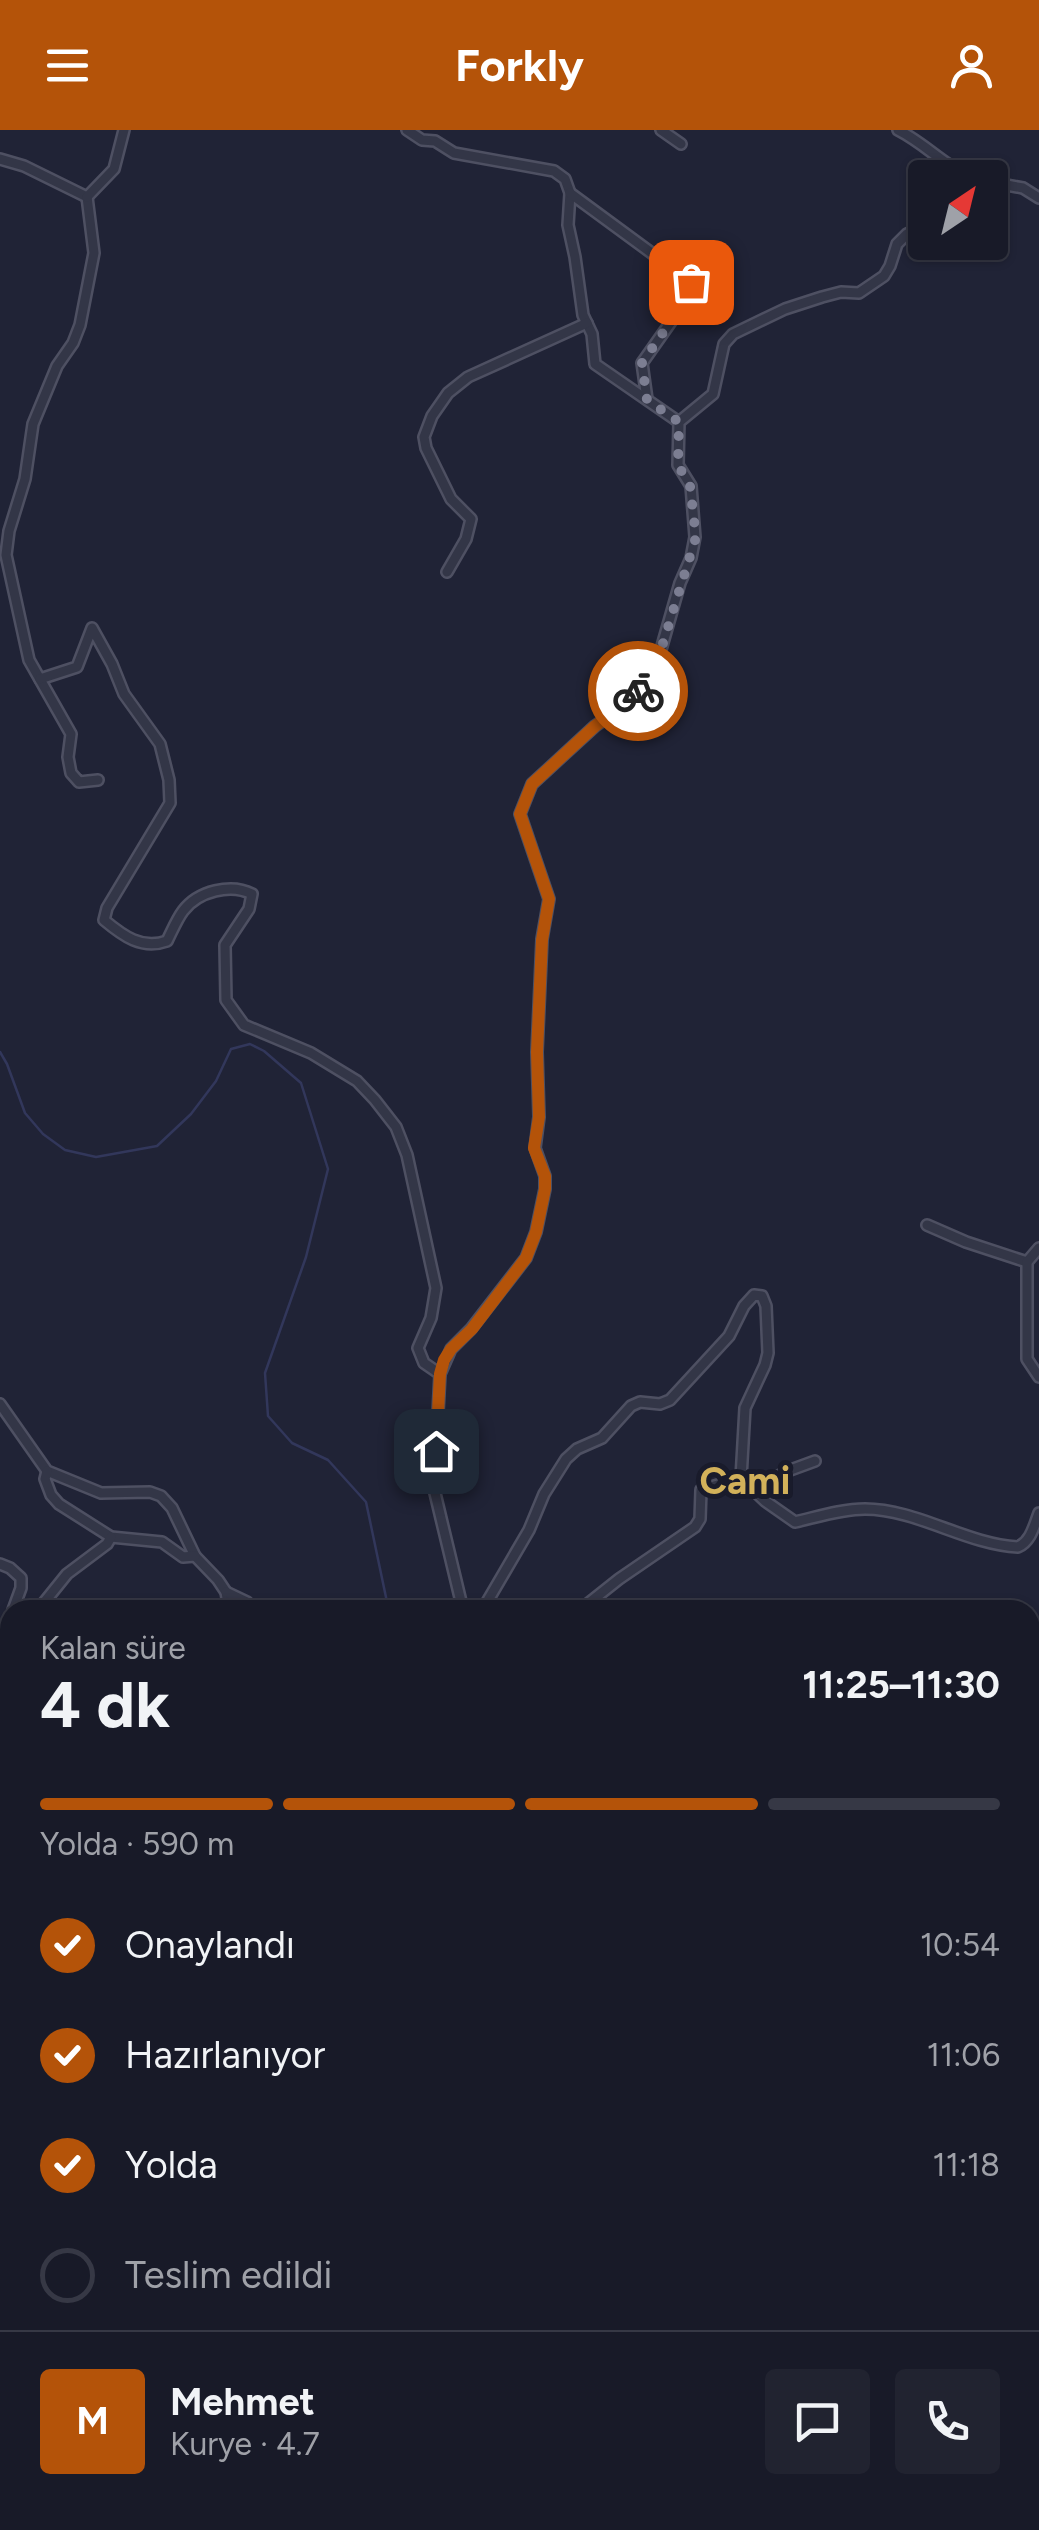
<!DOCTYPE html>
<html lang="tr">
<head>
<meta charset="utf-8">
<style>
	:root { --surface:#181a28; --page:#212330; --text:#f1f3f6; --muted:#9fa1a8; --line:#363845; --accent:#b45309 }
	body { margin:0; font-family:Figtree,sans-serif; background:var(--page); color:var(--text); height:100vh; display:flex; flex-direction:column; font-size:38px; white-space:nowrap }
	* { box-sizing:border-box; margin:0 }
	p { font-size:32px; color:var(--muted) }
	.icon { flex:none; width:55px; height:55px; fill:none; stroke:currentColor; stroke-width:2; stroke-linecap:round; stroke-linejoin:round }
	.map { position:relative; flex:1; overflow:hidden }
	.sheet { position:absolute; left:0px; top:1470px; width:1040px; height:930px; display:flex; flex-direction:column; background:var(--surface); border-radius:30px 30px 0 0; box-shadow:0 2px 8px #0004,0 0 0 2px var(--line) }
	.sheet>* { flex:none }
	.needle { width:65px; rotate:35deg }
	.buttons { position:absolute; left:908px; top:30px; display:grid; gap:20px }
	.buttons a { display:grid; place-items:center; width:100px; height:100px; border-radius:10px; background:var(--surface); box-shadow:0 2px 8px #0004,0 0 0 2px var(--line); font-size:50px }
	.pin { position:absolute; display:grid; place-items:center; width:85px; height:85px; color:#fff; margin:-42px; border-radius:20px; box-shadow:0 5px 15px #0006 }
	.courier { position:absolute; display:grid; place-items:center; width:100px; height:100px; margin:-50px; border:8px solid #b45309; border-radius:50%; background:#fff; color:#222; box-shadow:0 2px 12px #0007 }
	.head em { font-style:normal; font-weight:700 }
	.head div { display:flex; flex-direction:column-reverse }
	.head { display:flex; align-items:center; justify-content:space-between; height:170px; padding:0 40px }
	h1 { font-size:65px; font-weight:700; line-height:75px }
	.bar { display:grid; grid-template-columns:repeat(4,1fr); gap:15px 10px; align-content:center; height:120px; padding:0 40px }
	.bar i { height:12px; border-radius:8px; background:var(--line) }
	.bar .on { background:var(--accent) }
	.bar p { grid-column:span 4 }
	.line { display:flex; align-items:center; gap:25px; padding:0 40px; border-top:2px solid var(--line) }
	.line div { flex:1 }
	.round { display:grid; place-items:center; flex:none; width:105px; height:105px; border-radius:10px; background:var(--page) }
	ol { padding:0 40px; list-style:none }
	li { display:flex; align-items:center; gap:30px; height:110px }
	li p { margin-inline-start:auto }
	li .icon { padding:10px; border-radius:50%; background:var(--accent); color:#fff; stroke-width:4 }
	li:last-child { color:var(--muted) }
	li i { width:55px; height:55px; border:5px solid var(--line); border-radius:50% }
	header { display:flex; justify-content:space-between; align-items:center; height:130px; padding:0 40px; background:var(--accent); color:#fff; font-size:45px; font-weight:700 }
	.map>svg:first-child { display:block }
</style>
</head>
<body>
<header><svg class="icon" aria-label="menu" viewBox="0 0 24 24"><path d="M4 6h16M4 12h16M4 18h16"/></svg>Forkly<svg class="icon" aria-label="person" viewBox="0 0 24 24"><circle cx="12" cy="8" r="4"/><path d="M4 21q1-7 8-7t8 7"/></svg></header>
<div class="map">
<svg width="1039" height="2400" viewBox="0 0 1039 2400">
	<rect width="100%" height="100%" fill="#202336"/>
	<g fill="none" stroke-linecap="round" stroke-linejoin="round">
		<g stroke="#32375b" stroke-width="2.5">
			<polyline points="0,922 7,934 25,983 43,1004 65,1020 96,1027 157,1016 191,984 216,951 231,919 250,914 264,921 301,953 328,1039 306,1127 265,1243 268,1286 292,1313 328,1330 366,1372 387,1472 385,1480"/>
			<polyline points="1030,2327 1039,2331"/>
		</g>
		<g stroke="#4e5062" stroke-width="14">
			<g id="minor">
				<polyline points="407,0 422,10 435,11 454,23 554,41 565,49 570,63 568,95 575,127 583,185 592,204 595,234 679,292"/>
				<polyline points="661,0 681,14"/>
				<path d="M898,0C924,13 944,35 971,48"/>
				<polyline points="0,29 24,36 87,67"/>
				<polyline points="990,52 1023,58 1039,68"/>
				<polyline points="570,63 691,152 673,189 642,233 647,269"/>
				<polyline points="87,67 94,123 80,195 73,213 57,236 33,294 25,349 9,401 6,425 29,530 71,604 68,627 71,643 79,652 98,650"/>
				<polyline points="87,67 114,39 124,0"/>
				<polyline points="990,82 1000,80"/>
				<polyline points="447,442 466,409 471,389 451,369 426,318 424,307 432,286 448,263 468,247 587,193"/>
				<path d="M40,549L77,537L92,498L112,534L124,564L160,614L169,650L170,673L107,778L104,790C123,806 142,820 167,811C172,801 177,789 183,781C198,761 231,753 252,764L249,779L225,815L226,870L244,895L311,923L357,951L375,970L396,997L407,1025L436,1158L431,1188L418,1218L424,1233L440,1244"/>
				<polyline points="927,1095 966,1112 1027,1132"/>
				<polyline points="1039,1118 1027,1132 1027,1229 1039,1247"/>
				<polyline points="0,1274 47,1341 101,1363 150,1362 161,1366 172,1378 195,1426 218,1450 226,1462 229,1480"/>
				<polyline points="47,1341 45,1349 51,1365 59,1374 111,1407 162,1412 183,1427 195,1426"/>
				<path d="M741,1348L765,1371L795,1392C817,1387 842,1379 865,1379C917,1379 965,1414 1018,1417C1031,1411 1034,1396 1039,1383"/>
				<polyline points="757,1360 785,1342 815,1331"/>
				<polyline points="0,1434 10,1438 21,1448 21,1458 13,1480"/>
				<polyline points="226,1462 247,1472 254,1480"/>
				<polyline points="38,1480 67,1444 107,1414 111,1407"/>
				<polyline points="463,1480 434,1359 440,1244 451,1219 471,1199 526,1128 536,1102 545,1059 545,1046 535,1018 539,987 537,922 542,809 549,769 520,684 532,654 595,596 621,578 639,560 660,523 680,453 691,428 695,407 691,356 678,335 679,292 713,264 724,214 733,204 785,179 822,167 841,162 859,163 884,146 890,136 897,114 907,104 925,95"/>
				<polyline points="479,1480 487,1472 529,1400 544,1364 566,1329 577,1319 602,1308 631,1276 640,1272 660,1274 670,1270 729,1206 744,1176 754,1165 762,1166 766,1176 768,1223 765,1235 745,1278 741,1348"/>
				<polyline points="580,1480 619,1449 695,1397 700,1389 701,1360 741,1348"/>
				<polyline points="10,1489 5,1503 10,1510"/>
				<polyline points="0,1524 10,1512"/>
				<polyline points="0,1637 10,1641"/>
				<polyline points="1030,1761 1039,1760"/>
				<polyline points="1030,2177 1039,2180"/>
				<polyline points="0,2300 10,2308"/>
				<polyline points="93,2390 102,2400"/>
				<polyline points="530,2390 583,2400"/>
				<polyline points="156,2400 159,2390"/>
			</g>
		</g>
		<use href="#minor" stroke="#333647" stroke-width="9"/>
	</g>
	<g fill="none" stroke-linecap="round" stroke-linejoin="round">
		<polyline stroke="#7c7e92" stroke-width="10" stroke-dasharray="0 18" points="638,561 660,523 696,407 690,356 678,335 679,292 647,270 642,233 673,188 691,152"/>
		<polyline stroke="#b45309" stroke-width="12" points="436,1321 440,1244 444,1230 451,1219 472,1199 526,1128 536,1102 545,1059 545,1046 534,1018 539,987 537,922 542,810 549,769 520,684 532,654 595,596 621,578 638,561"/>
	</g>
	<g text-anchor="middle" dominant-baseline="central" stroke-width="10" stroke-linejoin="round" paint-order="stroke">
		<g font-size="38" font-weight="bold" fill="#d2b15a" stroke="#191b2b">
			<text x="745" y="1351">Cami</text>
		</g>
	</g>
</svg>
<div class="buttons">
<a><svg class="needle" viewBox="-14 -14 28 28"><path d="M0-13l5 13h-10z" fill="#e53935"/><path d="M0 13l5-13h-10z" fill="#9fa1a8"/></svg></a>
</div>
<div class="pin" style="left:691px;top:152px;background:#ea580c"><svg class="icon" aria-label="bag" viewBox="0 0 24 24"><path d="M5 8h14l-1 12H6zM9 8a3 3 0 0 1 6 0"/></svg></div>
<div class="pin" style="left:436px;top:1321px;background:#1f2937"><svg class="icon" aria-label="home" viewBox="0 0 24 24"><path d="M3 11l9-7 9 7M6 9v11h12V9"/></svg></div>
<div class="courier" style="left:638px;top:561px"><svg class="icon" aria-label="bike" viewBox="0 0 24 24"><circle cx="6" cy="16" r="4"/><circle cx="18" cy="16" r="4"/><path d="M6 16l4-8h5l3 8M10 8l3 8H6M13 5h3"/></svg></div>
<section class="sheet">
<div class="head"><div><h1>4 dk</h1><p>Kalan süre</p></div><em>11:25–11:30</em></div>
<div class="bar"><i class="on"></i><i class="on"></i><i class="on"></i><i></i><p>Yolda · 590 m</p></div>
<ol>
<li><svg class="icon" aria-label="check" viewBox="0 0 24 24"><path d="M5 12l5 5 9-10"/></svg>Onaylandı<p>10:54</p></li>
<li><svg class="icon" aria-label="check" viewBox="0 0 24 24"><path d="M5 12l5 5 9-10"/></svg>Hazırlanıyor<p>11:06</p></li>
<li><svg class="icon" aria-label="check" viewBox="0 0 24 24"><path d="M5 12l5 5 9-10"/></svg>Yolda<p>11:18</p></li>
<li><i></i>Teslim edildi</li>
</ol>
<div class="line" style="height:180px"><b class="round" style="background:var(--accent);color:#fff">M</b><div><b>Mehmet</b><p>Kurye · 4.7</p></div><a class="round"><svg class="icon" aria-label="chat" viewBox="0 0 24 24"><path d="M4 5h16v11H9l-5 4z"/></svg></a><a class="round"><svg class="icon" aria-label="phone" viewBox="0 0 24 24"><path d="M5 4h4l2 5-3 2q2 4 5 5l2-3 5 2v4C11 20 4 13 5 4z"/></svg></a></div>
</section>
</div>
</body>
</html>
